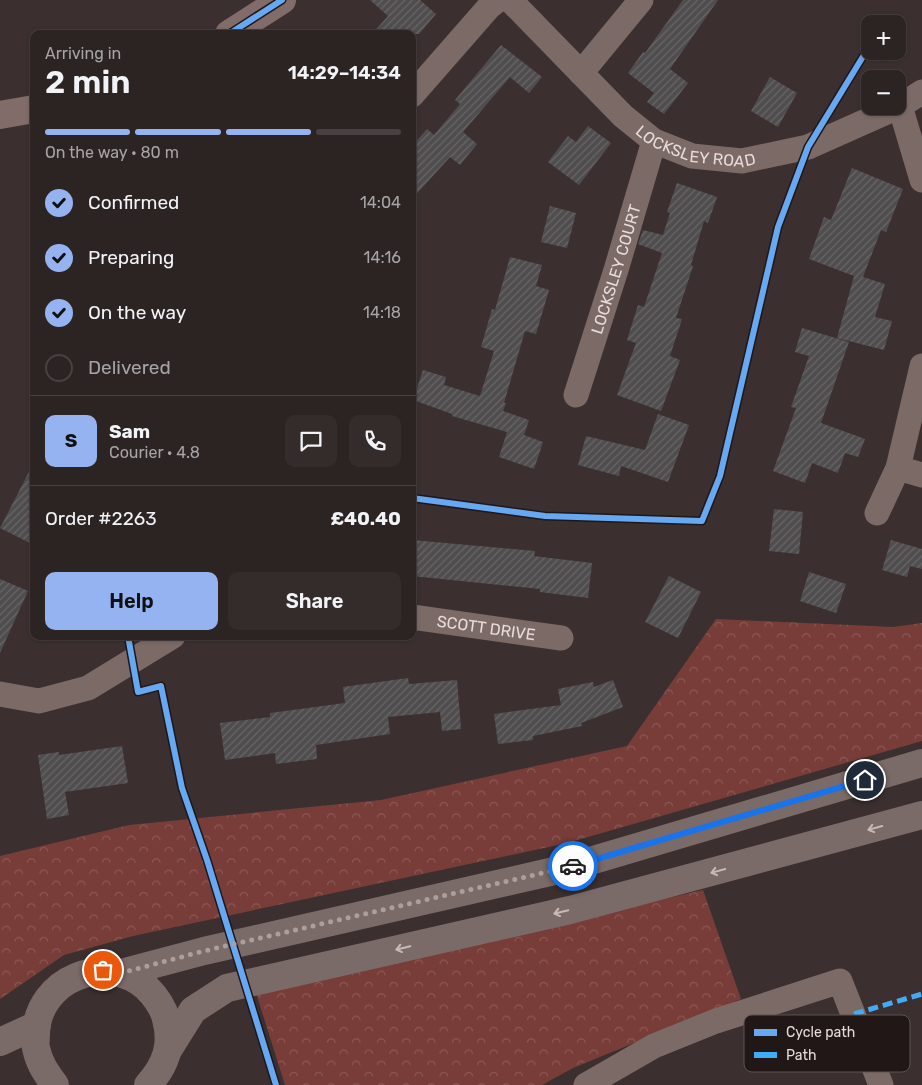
<!DOCTYPE html>
<html lang="en">
<head>
<meta charset="utf-8">
<style>
	:root { --surface:#2c2423; --page:#342c2b; --text:#f1f3f6; --muted:#a6a4a6; --line:#484141; --accent:#95b2f1 }
	body { margin:0; font-family:Rubik,sans-serif; background:var(--page); color:var(--text); height:100vh; display:flex; flex-direction:column; font-size:19px; white-space:nowrap }
	* { box-sizing:border-box; margin:0 }
	p { font-size:16px; color:var(--muted) }
	.icon { flex:none; width:28px; height:28px; fill:none; stroke:currentColor; stroke-width:2; stroke-linecap:round; stroke-linejoin:round }
	.map { position:relative; flex:1; overflow:hidden }
	.panel { position:absolute; left:30px; top:30px; width:386px; height:610px; display:flex; flex-direction:column; background:var(--surface); border-radius:10px; box-shadow:0 1px 4px #0004,0 0 0 1px var(--line) }
	.panel>* { flex:none }
	.fabs { position:absolute; left:861px; top:15px; display:grid; gap:10px }
	.fabs a { display:grid; place-items:center; width:45px; height:45px; border-radius:10px; background:var(--surface); box-shadow:0 1px 4px #0004,0 0 0 1px var(--line); font-size:25px }
	.pin { position:absolute; display:grid; place-items:center; width:42px; height:42px; color:#fff; margin:-21px; border:2px solid #fff; border-radius:50%; box-shadow:0 1px 5px #0007 }
	.courier { position:absolute; display:grid; place-items:center; width:50px; height:50px; margin:-25px; border:4px solid #1a73e8; border-radius:50%; background:#fff; color:#222; box-shadow:0 1px 6px #0007 }
	.head em { font-style:normal; font-weight:600 }
	.head div { display:flex; flex-direction:column-reverse }
	.head { display:flex; align-items:center; justify-content:space-between; height:85px; padding:0 15px }
	h1 { font-size:32px; font-weight:600; line-height:38px }
	.bar { display:grid; grid-template-columns:repeat(4,1fr); gap:8px 5px; align-content:center; height:60px; padding:0 15px }
	.bar i { height:6px; border-radius:4px; background:var(--line) }
	.bar .selected { background:var(--accent) }
	.bar p { grid-column:span 4 }
	.line { display:flex; align-items:center; gap:12px; padding:0 15px; border-top:1px solid var(--line) }
	.line div { flex:1 }
	.round { display:grid; place-items:center; flex:none; width:52px; height:52px; border-radius:10px; background:var(--page) }
	ol { padding:0 15px; list-style:none }
	li { display:flex; align-items:center; gap:15px; height:55px }
	li p { margin-inline-start:auto }
	li .icon { padding:5px; border-radius:50%; background:var(--accent); color:#111; stroke-width:4 }
	li:last-child { color:var(--muted) }
	li i { width:28px; height:28px; border:2px solid var(--line); border-radius:50% }
	.primary-button { display:flex; gap:10px; margin-top:auto; padding:10px 15px }
	.primary-button a { flex:1; height:58px; border-radius:10px; background:var(--accent); color:#111; font-size:20px; font-weight:600; line-height:58px; text-align:center }
	.primary-button a+a { background:var(--page); color:var(--text) }
	.map>svg:first-child { display:block }
</style>
</head>
<body>
<div class="map">
<svg width="922" height="1085" viewBox="0 0 922 1085">
	<defs>
		<pattern id="forest-crowns" width="20" height="18" patternUnits="userSpaceOnUse" patternTransform="scale(1.25)"><rect width="20" height="18" fill="#783d38"/><path d="M2 6a3 3 0 1 1 6 0M12 15a3 3 0 1 1 6 0" fill="none" stroke="#8b5854"/></pattern>
		<pattern id="building-hatch" width="6" height="6" patternUnits="userSpaceOnUse" patternTransform="scale(1.25)"><rect width="6" height="6" fill="#504d4f"/><path d="M-1 1l2-2M0 6l6-6M5 7l2-2" fill="none" stroke="#696668"/></pattern>
	</defs>
	<rect width="100%" height="100%" fill="#3b302f"/>
	<g fill="url(#forest-crowns)">
		<polygon points="716,619 893,627 922,623 922,741 567,843 133,936 64,955 0,999 0,856 129,825 381,800 627,746"/>
		<polygon points="703,890 741,999 573,1068 542,1085 285,1085 256,993"/>
	</g>
	<g fill="url(#building-hatch)">
		<polygon points="370,0 420,0 436,14 419,34 372,34 388,16"/>
		<polygon points="683,0 718,0 670,69 688,83 664,114 647,102 654,93 628,73 643,52 645,53"/>
		<polygon points="501,45 542,77 529,93 510,77 463,132 477,144 460,165 450,157 412,199 412,146 427,129 434,135 460,104 455,100"/>
		<polygon points="770,77 797,93 778,127 751,111"/>
		<polygon points="588,126 611,143 579,185 548,162 568,136 576,142"/>
		<polygon points="852,168 903,189 886,232 881,230 863,277 885,284 875,317 892,321 884,350 837,338 854,276 809,259 824,217 831,220"/>
		<polygon points="677,183 717,197 708,223 704,221 691,265 693,266 676,318 682,319 670,356 680,360 661,411 617,395 636,343 627,340 638,305 644,307 662,253 638,244 643,230 663,235 670,213 667,212"/>
		<polygon points="550,206 576,213 567,248 541,242"/>
		<polygon points="510,257 542,265 536,286 549,290 536,334 525,331 504,403 506,403 503,411 529,420 524,435 543,442 534,469 499,457 507,432 452,416 452,414 413,400 423,370 446,377 444,385 480,396 494,351 481,347 492,309 495,310"/>
		<polygon points="802,328 849,342 821,423 865,439 858,457 845,453 838,473 812,463 805,483 773,471 796,408 791,407 809,356 795,352"/>
		<polygon points="658,414 689,425 668,482 621,466 619,476 578,465 586,436 645,450"/>
		<polygon points="34,462 34,545 0,528"/>
		<polygon points="774,509 803,512 799,554 769,551"/>
		<polygon points="412,540 535,551 534,556 592,563 588,598 540,592 540,589 412,576"/>
		<polygon points="891,540 922,549 922,569 910,566 907,577 882,570"/>
		<polygon points="809,572 846,584 836,613 800,601"/>
		<polygon points="669,576 701,592 678,638 645,622"/>
		<polygon points="0,579 28,591 0,653"/>
		<polygon points="408,678 409,684 457,680 461,729 442,731 440,712 388,717 390,734 316,745 317,759 276,764 275,753 225,760 220,723 270,717 270,713 345,703 343,687"/>
		<polygon points="613,680 623,707 581,723 582,726 533,736 533,740 498,744 494,714 561,705 558,689 593,682 594,687"/>
		<polygon points="122,746 128,783 65,792 69,815 47,819 38,755 59,752 59,755"/>
	</g>
	<g fill="none" stroke-linecap="round" stroke-linejoin="round">
		<g stroke="#7c6a67" stroke-width="25">
			<path id="s1" d="M510,0L623,116L654,141L692,156L742,161L808,147L900,106L922,92"/>
			<polyline points="581,73 641,0"/>
			<polyline points="412,95 489,7 498,0"/>
			<polyline points="900,106 922,180"/>
			<polyline points="922,366 898,468 922,475"/>
			<path id="s2" d="M576,395L616,270L654,141"/>
			<polyline points="877,513 898,468"/>
			<path id="s3" d="M412,617L561,638"/>
			<polyline points="0,694 39,701 88,688 173,636"/>
			<polyline points="586,1085 654,1046 716,1021 840,981 881,1085"/>
		</g>
		<g stroke="#816c69" stroke-width="28">
			<polyline points="229,34 282,0"/>
			<polyline points="0,115 34,109"/>
		</g>
		<g stroke="#7b6b68" stroke-width="28">
			<polyline points="121,973 204,951 563,869 922,763"/>
			<polyline points="0,1042 37,1025"/>
			<polyline points="168,1050 193,1010 227,988 570,910 922,815"/>
			<path d="M55,1085C46,1073 39,1063 36,1048C35,1044 36,1038 36,1033C38,979 106,952 146,987C155,996 163,1006 166,1019C173,1045 166,1065 148,1085"/>
		</g>
		<polyline stroke="#42abf6" stroke-width="5" stroke-dasharray="10 5" stroke-linecap="butt" points="854,1014 922,994"/>
		<g stroke="#201716" stroke-width="9">
			<g id="cycleway">
				<polyline points="229,34 282,0"/>
				<polyline points="412,498 545,516 702,521 720,476 778,227 808,147 870,45"/>
				<polyline points="128,636 138,692 161,686 182,788 207,860 276,1085"/>
			</g>
		</g>
		<use href="#cycleway" stroke="#66a8f1" stroke-width="6"/>
	</g>
	<defs><path id="oneway-shaft" d="M-6 0H5M1.5-3L5.5 0L1.5 3" fill="none" stroke-width="1.6" stroke-linecap="round" stroke-linejoin="round" transform="scale(1.25)"/></defs>
	<g stroke="#c7b9b7">
		<use href="#oneway-shaft" transform="translate(875 828) rotate(165)"/>
		<use href="#oneway-shaft" transform="translate(718 871) rotate(165)"/>
		<use href="#oneway-shaft" transform="translate(561 912) rotate(167)"/>
		<use href="#oneway-shaft" transform="translate(403 948) rotate(167)"/>
	</g>
	<g fill="none" stroke-linecap="round" stroke-linejoin="round">
		<polyline stroke="#ab9f9e" stroke-width="5" stroke-dasharray="0 9" points="103,970 121,973 204,951 573,866"/>
		<polyline stroke="#1a73e8" stroke-width="6" points="573,866 865,780"/>
	</g>
	<g text-anchor="middle" dominant-baseline="central" stroke-width="4" stroke-linejoin="round" paint-order="stroke">
		<g font-size="16" fill="#e8dbd9" stroke="#201716">
			<text stroke="none"><textPath href="#s1" startOffset="244">LOCKSLEY ROAD</textPath></text>
			<text stroke="none"><textPath href="#s2" startOffset="132">LOCKSLEY COURT</textPath></text>
			<text stroke="none"><textPath href="#s3" startOffset="75">SCOTT DRIVE</textPath></text>
		</g>
	</g>
	<rect x="744" y="1015" width="166" height="57" rx="8" fill="#201716" stroke="#5c5250" stroke-width="1"/>
	<rect x="754" y="1029" width="23" height="7" fill="#66a8f1"/>
	<rect x="754" y="1052" width="23" height="6" fill="#42abf6"/>
	<g font-size="14" fill="#e8dbd9">
		<text x="786" y="1037">Cycle path</text>
		<text x="786" y="1060">Path</text>
	</g>
</svg>
<div class="fabs">
<a>+</a>
<a>−</a>
</div>
<div class="pin" style="left:103px;top:970px;background:#ea580c"><svg class="icon" aria-label="bag" viewBox="0 0 24 24"><path d="M5 8h14l-1 12H6zM9 8a3 3 0 0 1 6 0"/></svg></div>
<div class="pin" style="left:865px;top:780px;background:#1f2937"><svg class="icon" aria-label="home" viewBox="0 0 24 24"><path d="M3 11l9-7 9 7M6 9v11h12V9"/></svg></div>
<div class="courier" style="left:573px;top:866px"><svg class="icon" aria-label="car" viewBox="0 0 24 24"><path d="M5 17H2v-5l4-1 3-4h7l3 4 3 1v5h-3M9 17h6M6 11h13"/><circle cx="7" cy="17" r="2"/><circle cx="17" cy="17" r="2"/></svg></div>
<section class="panel">
<div class="head"><div><h1>2 min</h1><p>Arriving in</p></div><em>14:29–14:34</em></div>
<div class="bar"><i class="selected"></i><i class="selected"></i><i class="selected"></i><i></i><p>On the way · 80 m</p></div>
<ol>
<li><svg class="icon" aria-label="check" viewBox="0 0 24 24"><path d="M5 12l5 5 9-10"/></svg>Confirmed<p>14:04</p></li>
<li><svg class="icon" aria-label="check" viewBox="0 0 24 24"><path d="M5 12l5 5 9-10"/></svg>Preparing<p>14:16</p></li>
<li><svg class="icon" aria-label="check" viewBox="0 0 24 24"><path d="M5 12l5 5 9-10"/></svg>On the way<p>14:18</p></li>
<li><i></i>Delivered</li>
</ol>
<div class="line" style="height:90px"><b class="round" style="background:var(--accent);color:#111">S</b><div><b>Sam</b><p>Courier · 4.8</p></div><a class="round"><svg class="icon" aria-label="chat" viewBox="0 0 24 24"><path d="M4 5h16v11H9l-5 4z"/></svg></a><a class="round"><svg class="icon" aria-label="phone" viewBox="0 0 24 24"><path d="M5 4h4l2 5-3 2q2 4 5 5l2-3 5 2v4C11 20 4 13 5 4z"/></svg></a></div>
<div class="line" style="height:65px"><div>Order #2263</div><b>£40.40</b></div>
<div class="primary-button"><a>Help</a><a>Share</a></div>
</section>
</div>
</body>
</html>
